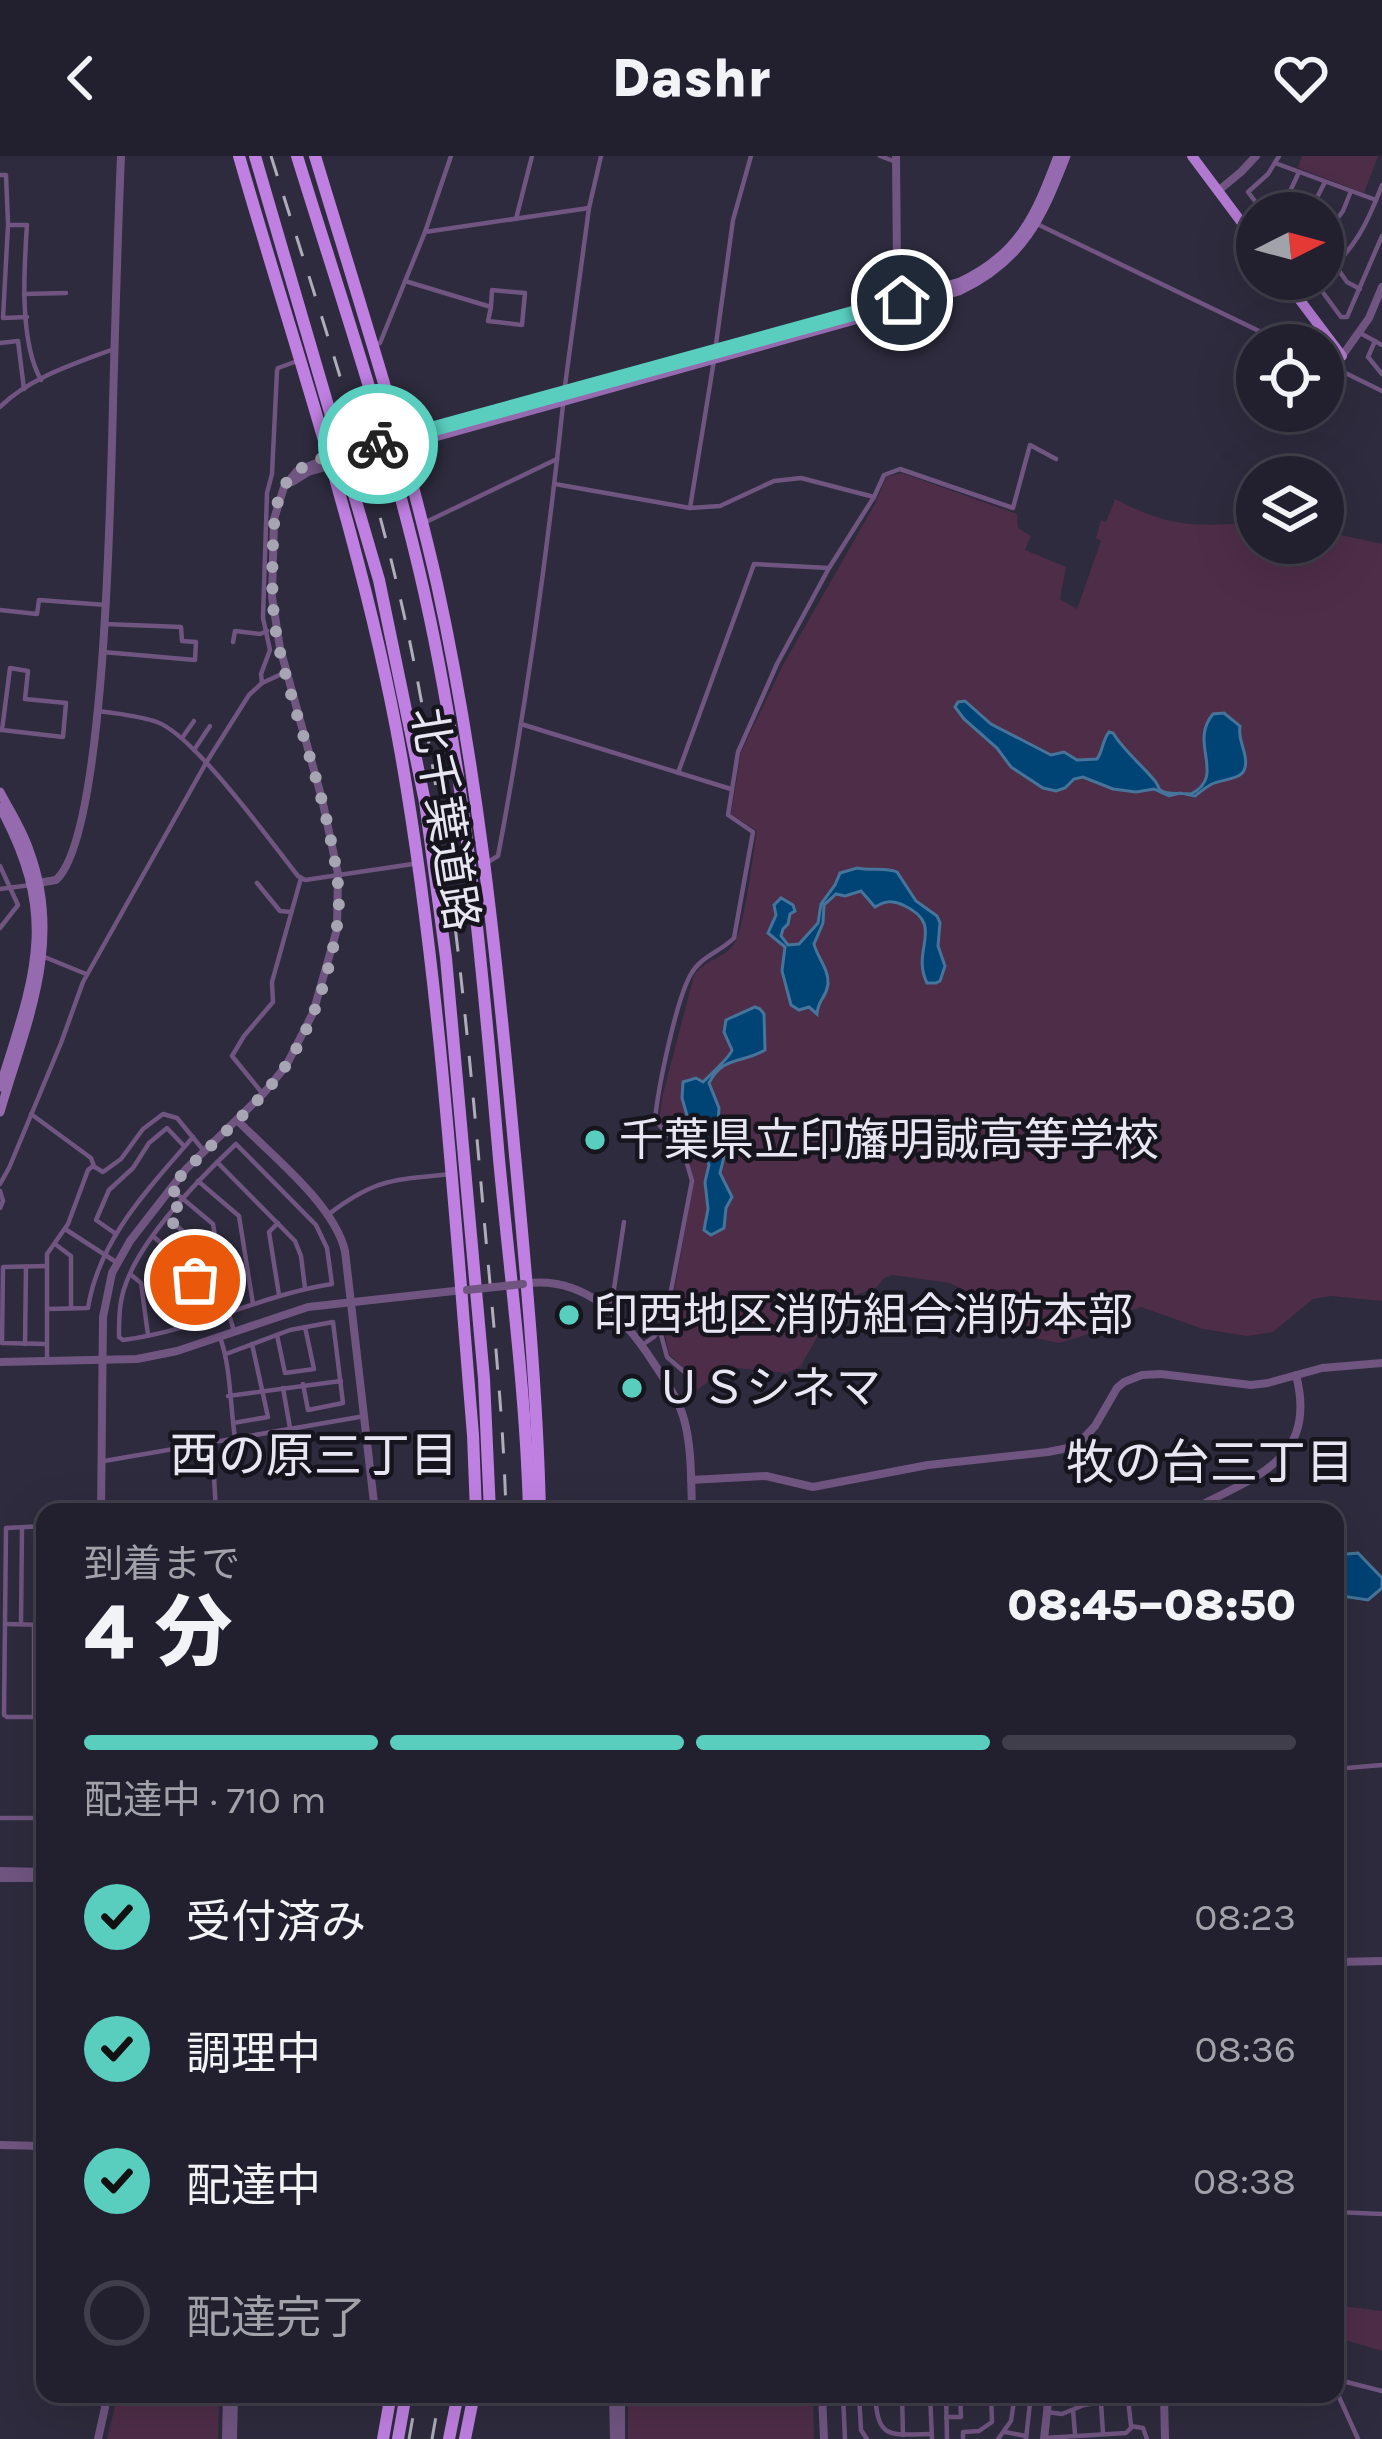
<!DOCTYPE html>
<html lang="ja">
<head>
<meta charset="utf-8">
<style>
	:root { --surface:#22202e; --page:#2a2836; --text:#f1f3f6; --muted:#a2a3aa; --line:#3f3e4a; --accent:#59cebf }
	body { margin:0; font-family:Karla,"Noto Sans JP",sans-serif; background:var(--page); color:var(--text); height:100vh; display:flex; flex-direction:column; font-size:45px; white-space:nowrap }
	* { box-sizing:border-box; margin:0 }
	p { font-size:39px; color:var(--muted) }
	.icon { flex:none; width:66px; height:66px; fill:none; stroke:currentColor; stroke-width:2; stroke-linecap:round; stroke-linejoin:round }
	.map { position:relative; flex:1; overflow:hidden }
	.details { position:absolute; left:36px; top:1347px; width:1308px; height:900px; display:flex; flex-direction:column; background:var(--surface); border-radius:24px; box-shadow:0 12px 48px #0002,0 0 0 3px var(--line) }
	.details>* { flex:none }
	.needle { width:78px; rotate:84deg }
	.controls { position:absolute; left:1236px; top:36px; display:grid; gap:24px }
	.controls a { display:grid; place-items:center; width:108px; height:108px; border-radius:50%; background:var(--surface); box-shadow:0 12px 48px #0002,0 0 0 3px var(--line); font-size:60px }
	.pin { position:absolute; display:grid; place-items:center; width:102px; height:102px; color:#fff; margin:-51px; border:6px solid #fff; border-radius:50%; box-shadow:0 3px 12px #0007 }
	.courier { position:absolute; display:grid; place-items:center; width:120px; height:120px; margin:-60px; border:9px solid #59cebf; border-radius:50%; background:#fff; color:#222; box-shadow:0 3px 15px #0007 }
	.overview em { font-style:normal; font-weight:800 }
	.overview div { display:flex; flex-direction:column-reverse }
	.overview { display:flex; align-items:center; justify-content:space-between; height:204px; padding:0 48px }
	h1 { font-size:78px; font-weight:800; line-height:90px }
	.bar { display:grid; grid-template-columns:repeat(4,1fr); gap:18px 12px; align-content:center; height:144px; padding:0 48px }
	.bar i { height:15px; border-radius:9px; background:var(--line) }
	.bar .active { background:var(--accent) }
	.bar p { grid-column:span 4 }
	ol { padding:0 48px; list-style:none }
	li { display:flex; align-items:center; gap:36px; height:132px }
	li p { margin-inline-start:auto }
	li .icon { padding:12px; border-radius:50%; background:var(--accent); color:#111; stroke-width:4 }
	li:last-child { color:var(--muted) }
	li i { width:66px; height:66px; border:6px solid var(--line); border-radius:50% }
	header { display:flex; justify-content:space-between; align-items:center; height:156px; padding:0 48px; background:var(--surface); font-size:54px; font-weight:800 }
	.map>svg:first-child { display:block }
</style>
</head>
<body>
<header><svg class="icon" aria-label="back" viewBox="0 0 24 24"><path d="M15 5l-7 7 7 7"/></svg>Dashr<svg class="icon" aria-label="heart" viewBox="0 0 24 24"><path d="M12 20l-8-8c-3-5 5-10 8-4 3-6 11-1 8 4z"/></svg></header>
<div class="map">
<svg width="1382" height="2283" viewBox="0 0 1382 2283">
	<rect width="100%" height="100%" fill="#2d2b3d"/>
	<g fill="#4e2d48">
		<polygon points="1302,0 1378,0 1364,37 1298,12"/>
		<path d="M902,317L1017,358L1018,372L1031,380L1025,394L1066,411L1060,443L1077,453L1101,385L1096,382L1101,364L1106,366L1115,343C1171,372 1195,371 1257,366V387H1323V375L1382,388V1145L1331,1140L1313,1143L1273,1176L1247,1180L1203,1173L1141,1151L1127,1156L1099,1175L1059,1187L1031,1181L1009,1156L950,1127L893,1119L884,1122L876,1132L858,1138L824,1169L800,1211L787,1217L728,1211L689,1240L692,1220L669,1198L664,1175L671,1154L692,1035C696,1004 679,988 659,966L662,942L694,819C708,802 722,803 733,790C744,777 753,697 757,675L731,658L741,596L782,511L875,348L886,321Z"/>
		<polygon points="1335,2149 1382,2155 1382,2195 1335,2181"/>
		<polygon points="628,2238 813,2238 814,2283 628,2283"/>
		<polygon points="115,2250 219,2250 218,2283 107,2283"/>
	</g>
	<g fill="#004375" stroke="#46749a" stroke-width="3">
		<path d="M965,545L991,568L1051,599L1064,596L1077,604L1097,603C1103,595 1102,585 1109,576L1113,577C1124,595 1142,609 1155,625C1157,627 1158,631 1160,634C1169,640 1181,636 1191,638C1227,620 1188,587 1213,558L1224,557L1240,570C1238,583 1243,588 1245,600C1250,626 1227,621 1212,628C1206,631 1200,636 1195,640L1180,637L1169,640L1154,633L1136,636L1113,633L1083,621L1074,623L1065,632L1056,635L1043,632L1011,611L997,592L964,563L955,551L958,546Z"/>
		<path d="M857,712C870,715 887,711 897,716L916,745L937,760L940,767L938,790L945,810L940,825L936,827H927C910,793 947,769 903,749C891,744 885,745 875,751L861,735L845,740L836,738L824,749L823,767L814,788C817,801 829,813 828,828C826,843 818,843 817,858L809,851L799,854L791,849L782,815L785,791L768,777L776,759L774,749L781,742L793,749L795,755L790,758L788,768L783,773L781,780L788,789L799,788L818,767L821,748L835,729L840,717Z"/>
		<path d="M755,851L760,853L764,858L765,894C742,908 724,899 709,927L719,952L718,967L728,985L720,1017L732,1041L726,1052L724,1072L711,1079L704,1074L708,1053L705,1026L709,1009L688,963L682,942L683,926L696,922L703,926C709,920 731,900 732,894L724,876L726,864Z"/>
		<polygon points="1358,1397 1382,1422 1382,1432 1368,1444 1335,1439 1335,1399"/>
	</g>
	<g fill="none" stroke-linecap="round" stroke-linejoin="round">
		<g stroke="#705580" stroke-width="4.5">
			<polyline points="880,0 896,6"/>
			<polyline points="1275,7 1376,44"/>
			<polyline points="0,19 6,19 8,67"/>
			<polyline points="1264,57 1248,36 1268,18 1279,0"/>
			<polyline points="1269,57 1287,42 1299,16"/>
			<polyline points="1309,57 1325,26"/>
			<polyline points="516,63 532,0"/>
			<polyline points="1037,68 1288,189"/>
			<polyline points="425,76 589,52"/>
			<polyline points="1323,82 1343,55 1351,35"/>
			<polyline points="1335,109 1347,126 1360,133"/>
			<path d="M1323,119C1355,94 1368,66 1382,29"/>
			<polyline points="1313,123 1341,161 1347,161 1382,80"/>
			<polyline points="405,125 491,151 488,165 522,169 525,137 492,134 491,151"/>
			<polyline points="24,138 66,137"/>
			<path d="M27,161L3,162L8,69H27C24,113 19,185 41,224"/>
			<polyline points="1360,177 1382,189"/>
			<polyline points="1375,185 1368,201 1382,218"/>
			<polyline points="0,187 18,185 24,233"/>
			<polyline points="376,188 380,187 425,76 451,0"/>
			<polyline points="716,188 733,64 751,0"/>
			<polyline points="1323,206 1382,235"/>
			<polyline points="564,237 589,52 601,0"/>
			<path d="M0,251C29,222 74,208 111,194"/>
			<polyline points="555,328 690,352 720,350 774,325 801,322 874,341"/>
			<polyline points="690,352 714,204"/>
			<polyline points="428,365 557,303"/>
			<polyline points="0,454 37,458 39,444 106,449"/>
			<polyline points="233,486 235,475 260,478 267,475"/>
			<polyline points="103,496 195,504 196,486 182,485 181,471 105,468"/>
			<polyline points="262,527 261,518 270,494 263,462 267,337 272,318 277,215 278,212 300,204"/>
			<path d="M100,555C118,558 140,560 157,566C195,580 270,685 298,720L305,724L413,708"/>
			<polyline points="521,568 731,633"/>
			<polyline points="0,574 2,574 63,581 66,547 25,543 28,515 10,512 2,574"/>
			<polyline points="182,582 194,565"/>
			<polyline points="194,594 210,570"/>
			<polyline points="678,617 754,408 829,412"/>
			<path d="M488,706L498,700C526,551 547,400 563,249"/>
			<polyline points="0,710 18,749 0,772"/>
			<polyline points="257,727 280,755 291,756"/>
			<polyline points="0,733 31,729"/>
			<polyline points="42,800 86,818"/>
			<polyline points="263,938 232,900 244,880 273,846 272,826 301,722"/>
			<polyline points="31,958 91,1002 94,1010"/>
			<path d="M236,988L316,1069L327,1092L332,1128C260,1139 196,1175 123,1184L119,1181C119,1165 119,1149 124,1133C139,1084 199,1023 236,988Z"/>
			<polyline points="217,1006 295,1085 301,1100 305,1132"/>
			<polyline points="198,1025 239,1060 253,1148"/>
			<polyline points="0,1028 9,1012 61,887 83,826 206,607 249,539 262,527 286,516"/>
			<polyline points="170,1032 213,1068 227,1152 234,1175"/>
			<polyline points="0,1035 3,1045 0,1052"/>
			<path d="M329,1058C376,1022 394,1024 451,1018"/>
			<polyline points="168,1063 189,1080 202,1166"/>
			<polyline points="278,1067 269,1076 279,1139"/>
			<polyline points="65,1073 116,1106"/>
			<polyline points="116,1078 96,1064 109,1034 133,1012 149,987 167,972 184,990"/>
			<polyline points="154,1081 162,1088 176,1172"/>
			<polyline points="55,1088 71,1100 71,1152"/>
			<polyline points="130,1118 141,1127 148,1179"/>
			<path d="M47,1153L88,1152C99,1083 149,1032 193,981"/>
			<polyline points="608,1153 612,1146 624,1066"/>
			<polyline points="660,1175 667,1201 689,1220 685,1241 678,1247"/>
			<polyline points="277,1179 285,1217 314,1213 305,1171"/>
			<path d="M220,1181C231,1212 230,1249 235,1282"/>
			<polyline points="25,1188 26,1111"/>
			<polyline points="47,1188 2,1187 3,1111 47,1110"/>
			<path d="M642,1189L654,1181L665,1166L692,1025L684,997L655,964C658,932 676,844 691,818C701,800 720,796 734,782L753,676L728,659L738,596L777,508L829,412L874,341L884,319L900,313L1013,352L1030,289L1056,303"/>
			<polyline points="226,1198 290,1174 333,1166 343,1247 308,1254 303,1228"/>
			<polyline points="47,1206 47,1098 68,1068 88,1014 93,1010 103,1016 121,1003 143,973 163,958 177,962 204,995"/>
			<polyline points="283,1232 290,1272"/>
			<polyline points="228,1240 341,1225"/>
			<polyline points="233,1267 268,1261 252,1188"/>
			<polyline points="212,1286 216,1356"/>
			<polyline points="104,1305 365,1260"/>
			<polyline points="45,1370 6,1372 4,1559 7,1561 45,1561"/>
			<polyline points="5,1468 45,1469"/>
			<polyline points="21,1468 22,1372"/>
			<polyline points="34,1561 34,1469"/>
			<polyline points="1335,1613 1382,1609"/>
			<polyline points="0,1662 45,1662"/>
			<polyline points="1335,2056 1382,2058"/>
			<polyline points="1335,2223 1382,2235"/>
			<polyline points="1335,2232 1358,2283"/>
			<polyline points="843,2238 845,2283"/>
			<polyline points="859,2238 861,2274 867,2283"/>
			<path d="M875,2238C878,2283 887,2279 931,2278"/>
			<polyline points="902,2238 903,2279"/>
			<polyline points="930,2238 932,2283"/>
			<polyline points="946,2238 947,2283"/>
			<polyline points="845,2240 875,2239"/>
			<polyline points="1128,2242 1131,2270 1143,2272 1147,2283"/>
			<polyline points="1101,2247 1103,2277"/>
			<polyline points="1073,2254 1075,2278"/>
			<polyline points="1047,2256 1062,2258 1084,2249 1149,2238"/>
			<polyline points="946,2261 961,2261 960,2238"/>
			<polyline points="1005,2276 1026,2280"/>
			<polyline points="1044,2282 1126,2277 1132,2271"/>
			<polyline points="963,2283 963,2276 979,2275 992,2266 991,2238"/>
			<polyline points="998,2283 1011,2265 1015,2238"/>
			<polyline points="1026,2283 1031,2238"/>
		</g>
		<g stroke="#705580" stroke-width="8">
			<polyline points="896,0 897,110 902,148"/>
			<polyline points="1218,35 1241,16 1256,0"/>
			<polyline points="1342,200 1369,162 1382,131"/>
			<polyline points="292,326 308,316 333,309"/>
			<path d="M38,727L56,724C109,677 111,296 114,211C116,140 118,70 121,0"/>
			<path d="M237,964C271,999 334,1048 345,1095L375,1356"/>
			<path d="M528,1127C585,1121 624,1161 653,1206C665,1224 678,1242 684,1263C692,1292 691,1326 692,1356"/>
			<polyline points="0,1206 137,1203 177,1195 308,1151 463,1134"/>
			<polyline points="691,1324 766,1320 813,1331 928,1309 1048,1296 1068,1292 1082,1284 1095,1270 1117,1232 1124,1226 1142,1219 1161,1218 1251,1229 1268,1227 1322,1212 1382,1207"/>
			<polyline points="101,1356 103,1161 112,1117 130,1085 186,1013 263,938 286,910 313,857 337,773 338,718 322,643 280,492 272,441 274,363 284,331 297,315 331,301"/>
			<path d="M1188,1356C1251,1321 1319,1307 1296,1219"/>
			<polyline points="0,1715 45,1716"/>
			<polyline points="0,1722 45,1722"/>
			<polyline points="1335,1806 1382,1805"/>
			<polyline points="0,1989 45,1990"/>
			<polyline points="613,2238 614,2283"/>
			<polyline points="621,2238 621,2283"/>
			<polyline points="822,2238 824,2283"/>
			<polyline points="1164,2238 1165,2283"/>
			<polyline points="98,2283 108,2238"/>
			<polyline points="226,2283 227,2238"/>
			<polyline points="233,2283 234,2238"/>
			<polyline points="1044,2283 1049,2238"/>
		</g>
		<g stroke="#966aae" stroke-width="9">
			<path d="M401,282L960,126C1020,98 1036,58 1058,0"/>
			<path d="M403,290L959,135C1023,105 1042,62 1066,0"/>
			<path d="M0,636C10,655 22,673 29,694C64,787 26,867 0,956"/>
			<path d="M0,651C60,762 35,819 0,931"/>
		</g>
		<g stroke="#b279d1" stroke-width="10">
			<polyline points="1192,0 1257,87"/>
			<polyline points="1284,123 1342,200"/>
		</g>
		<g stroke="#bf80e1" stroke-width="12">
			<path d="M239,0C296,198 365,395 401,599C440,823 454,1052 473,1279L476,1356"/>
			<polyline points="255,0 379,424 425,646 446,802 484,1223 490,1356"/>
			<path d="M297,0C340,139 387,277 420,418C465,610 482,807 499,1003C510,1120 526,1238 529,1356"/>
			<path d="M315,0C358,142 404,283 437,428C476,606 495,785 512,967C524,1096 537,1226 540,1356"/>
			<polyline points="383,2283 391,2238"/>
			<polyline points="398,2283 406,2238"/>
			<polyline points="449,2283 458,2238"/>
			<polyline points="465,2283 474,2238"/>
		</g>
		<g stroke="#afadbb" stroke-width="3" stroke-dasharray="21 21" stroke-linecap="butt">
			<path d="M271,0C319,153 370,306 405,463C446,653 465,845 482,1039C491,1144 503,1250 506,1356"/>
			<polyline points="409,2283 417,2238"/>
			<polyline points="432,2283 440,2238"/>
		</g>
		<g stroke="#705580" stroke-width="8">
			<polyline points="333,301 397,283"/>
			<polyline points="334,308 399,291"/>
			<polyline points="467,1134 523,1128"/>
		</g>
	</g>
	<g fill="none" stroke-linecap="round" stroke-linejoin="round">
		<path stroke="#a7a5b3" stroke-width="12" stroke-dasharray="0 21.6" d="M195,1124L189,1080L168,1063L183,1043L170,1032C200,997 236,969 266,935C306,891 328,828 337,770C342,739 336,710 330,680C317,614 292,552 278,487C271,453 272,421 273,387C274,364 275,336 293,319C313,299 352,295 378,288"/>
		<polyline stroke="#59cebf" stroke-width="15" points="378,288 902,144"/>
	</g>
	<g fill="#59cebf" stroke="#16151d" stroke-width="4.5">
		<circle cx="595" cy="984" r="12"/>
		<circle cx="569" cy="1159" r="12"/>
		<circle cx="632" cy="1232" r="12"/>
	</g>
	<g text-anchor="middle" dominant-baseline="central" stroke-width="9" stroke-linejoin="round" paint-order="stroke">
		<g font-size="45" fill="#e8e6f2" stroke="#16151d">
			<text transform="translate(445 663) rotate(81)">北千葉道路</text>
		</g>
		<g font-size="45" fill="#e8e6f2" stroke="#16151d" text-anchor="start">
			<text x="619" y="984">千葉県立印旛明誠高等学校</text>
			<text x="593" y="1159">印西地区消防組合消防本部</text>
			<text x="656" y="1232">ＵＳシネマ</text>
		</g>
		<g font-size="48" fill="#e8e6f2" stroke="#16151d">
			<text x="314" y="1300">西の原三丁目</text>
			<text x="1210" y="1307">牧の台三丁目</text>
		</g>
	</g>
</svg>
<div class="controls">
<a><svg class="needle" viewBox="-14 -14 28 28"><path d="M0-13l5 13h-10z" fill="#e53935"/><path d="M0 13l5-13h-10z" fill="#a2a3aa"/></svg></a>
<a><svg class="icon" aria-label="locate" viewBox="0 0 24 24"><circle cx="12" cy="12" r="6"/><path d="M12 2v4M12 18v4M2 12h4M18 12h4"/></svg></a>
<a><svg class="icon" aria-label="layers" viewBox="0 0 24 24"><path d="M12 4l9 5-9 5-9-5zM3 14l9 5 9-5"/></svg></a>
</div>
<div class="pin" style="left:195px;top:1124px;background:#ea580c"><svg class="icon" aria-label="bag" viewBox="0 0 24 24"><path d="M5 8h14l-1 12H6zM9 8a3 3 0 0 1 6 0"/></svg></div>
<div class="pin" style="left:902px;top:144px;background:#1f2937"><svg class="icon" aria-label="home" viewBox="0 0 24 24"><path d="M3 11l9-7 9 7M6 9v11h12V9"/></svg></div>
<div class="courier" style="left:378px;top:288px"><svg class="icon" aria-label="bike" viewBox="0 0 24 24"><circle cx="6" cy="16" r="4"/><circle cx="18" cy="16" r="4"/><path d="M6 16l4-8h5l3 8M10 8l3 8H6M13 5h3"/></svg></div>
<section class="details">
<div class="overview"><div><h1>4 分</h1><p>到着まで</p></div><em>08:45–08:50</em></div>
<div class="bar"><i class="active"></i><i class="active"></i><i class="active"></i><i></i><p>配達中 · 710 m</p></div>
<ol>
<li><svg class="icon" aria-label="check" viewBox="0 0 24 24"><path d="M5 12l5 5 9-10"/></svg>受付済み<p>08:23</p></li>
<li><svg class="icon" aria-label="check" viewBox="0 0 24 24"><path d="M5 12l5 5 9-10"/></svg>調理中<p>08:36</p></li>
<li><svg class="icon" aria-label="check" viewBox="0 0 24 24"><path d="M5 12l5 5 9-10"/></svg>配達中<p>08:38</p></li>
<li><i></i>配達完了</li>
</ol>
</section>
</div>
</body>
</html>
